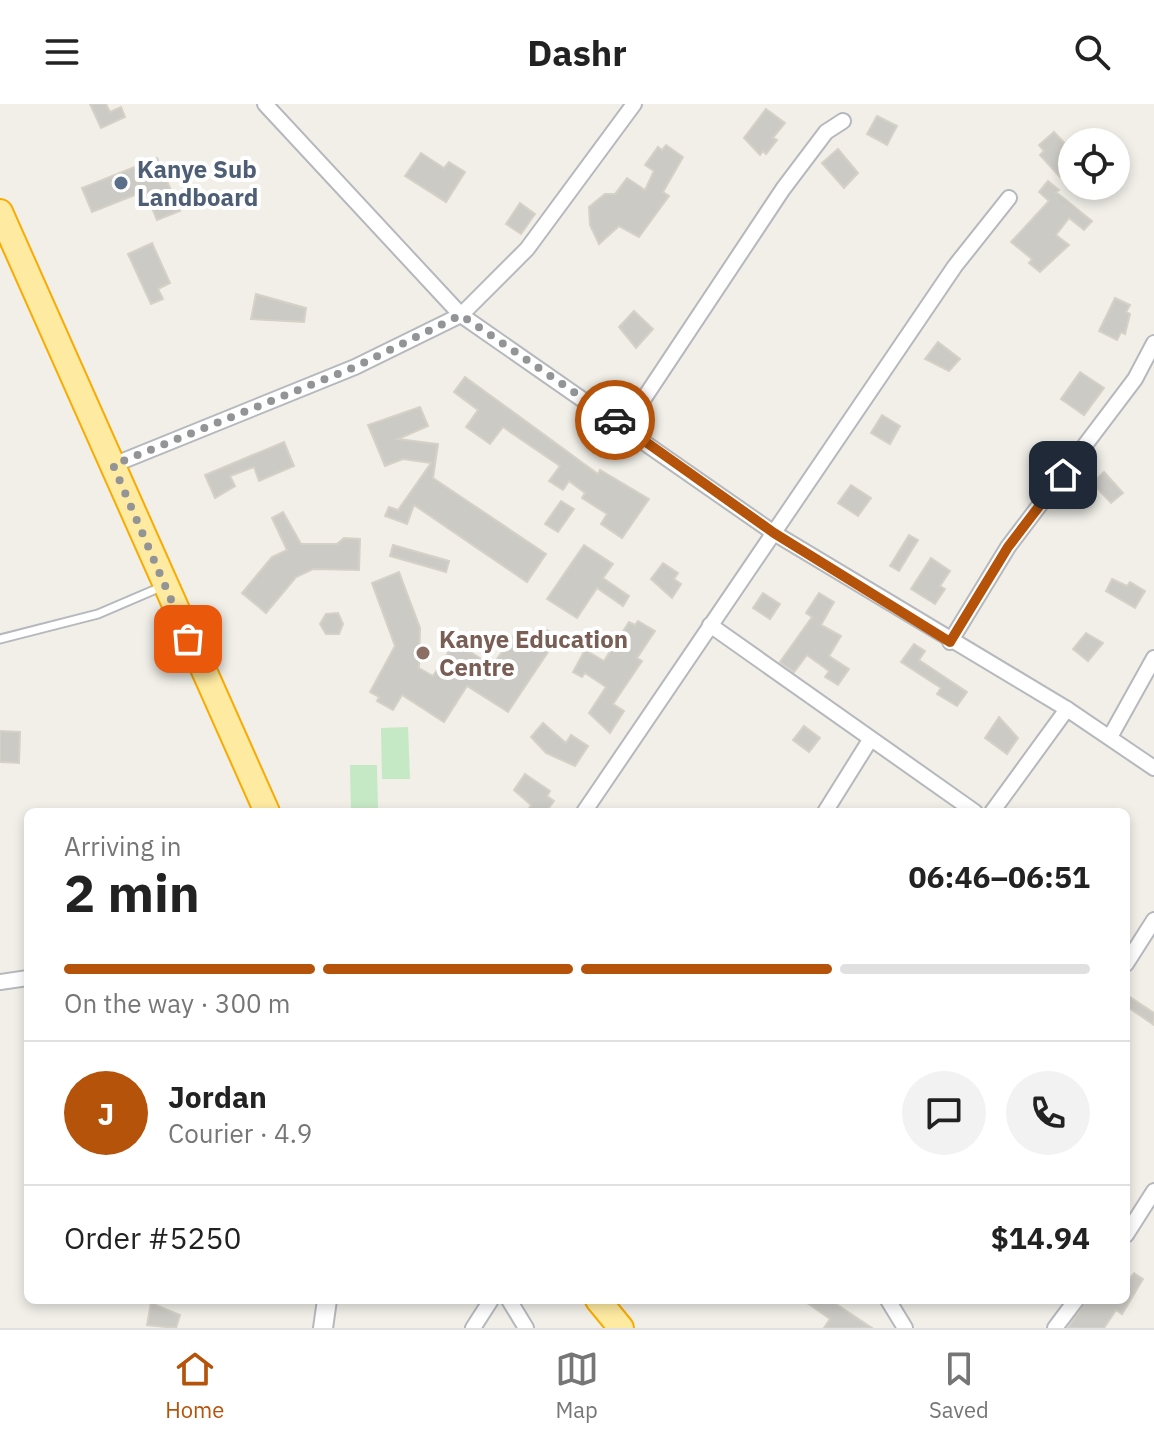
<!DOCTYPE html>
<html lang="en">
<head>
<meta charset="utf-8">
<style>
	:root { --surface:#fff; --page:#f2f2f2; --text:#222; --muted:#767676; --line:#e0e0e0; --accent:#b45309 }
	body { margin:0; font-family:"IBM Plex Sans",sans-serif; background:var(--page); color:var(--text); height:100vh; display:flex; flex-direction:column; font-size:30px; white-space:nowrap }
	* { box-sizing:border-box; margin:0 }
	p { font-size:26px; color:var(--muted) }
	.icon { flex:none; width:44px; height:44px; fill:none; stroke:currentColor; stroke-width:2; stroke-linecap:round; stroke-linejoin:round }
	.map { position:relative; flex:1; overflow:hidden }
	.details { position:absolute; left:24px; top:704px; width:1106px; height:496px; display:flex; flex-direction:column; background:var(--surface); border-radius:12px; box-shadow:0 4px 12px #0003 }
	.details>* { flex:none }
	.tools { position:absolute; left:1058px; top:24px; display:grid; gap:16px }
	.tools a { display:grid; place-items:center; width:72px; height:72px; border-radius:50%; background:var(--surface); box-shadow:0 4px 12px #0003; font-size:40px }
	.pin { position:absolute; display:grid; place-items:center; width:68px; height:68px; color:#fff; margin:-34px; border-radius:16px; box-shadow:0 4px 12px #0006 }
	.courier { position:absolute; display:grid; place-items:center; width:80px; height:80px; margin:-40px; border:6px solid #b45309; border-radius:50%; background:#fff; color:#222; box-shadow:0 2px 10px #0007 }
	.headline em { font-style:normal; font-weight:700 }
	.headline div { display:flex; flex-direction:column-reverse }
	.headline { display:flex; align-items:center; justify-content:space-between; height:136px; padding:0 40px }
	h1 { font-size:52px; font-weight:700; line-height:60px }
	.bar { display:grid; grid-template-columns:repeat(4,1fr); gap:12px 8px; align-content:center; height:96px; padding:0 40px }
	.bar i { height:10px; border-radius:6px; background:var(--line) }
	.bar .current { background:var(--accent) }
	.bar p { grid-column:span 4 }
	.line { display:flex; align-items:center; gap:20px; padding:0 40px; border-top:2px solid var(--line) }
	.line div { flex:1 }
	.round { display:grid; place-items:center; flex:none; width:84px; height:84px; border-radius:42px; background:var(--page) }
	header { display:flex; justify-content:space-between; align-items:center; height:104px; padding:0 40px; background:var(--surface); font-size:36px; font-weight:700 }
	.tabs { display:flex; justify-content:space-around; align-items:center; height:112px; border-top:2px solid var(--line); background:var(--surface); font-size:22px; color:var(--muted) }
	.tabs a { display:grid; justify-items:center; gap:4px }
	.tabs .current { color:var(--accent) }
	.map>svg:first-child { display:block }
</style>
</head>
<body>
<header><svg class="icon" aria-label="menu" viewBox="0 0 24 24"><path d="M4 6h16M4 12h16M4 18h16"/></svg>Dashr<svg class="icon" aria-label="search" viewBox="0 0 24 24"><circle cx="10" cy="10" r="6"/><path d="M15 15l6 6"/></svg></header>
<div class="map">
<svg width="1154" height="1224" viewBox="0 0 1154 1224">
	<rect width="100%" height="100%" fill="#f1efe8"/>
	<g fill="#c5e8c5">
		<polygon points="408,623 410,675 382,675 381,624"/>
		<polygon points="350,661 377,661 378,708 351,708"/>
	</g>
	<g fill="#cccac5" stroke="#d6d1c6" stroke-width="2">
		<polygon points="90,0 106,0 110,8 121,3 125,13 101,24"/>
		<polygon points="766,5 785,19 773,34 777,36 766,50 763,47 760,51 744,34"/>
		<polygon points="877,12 897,22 887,41 867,30"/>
		<polygon points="1054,28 1072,47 1072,62 1060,73 1040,51 1044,47 1039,41"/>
		<polygon points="666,41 683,53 663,88 669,92 639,133 619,122 599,140 590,121 589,103 605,90 615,90 627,74 645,86 654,67 645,61 658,43 662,46"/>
		<polygon points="838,45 858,69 844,84 822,59"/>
		<polygon points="421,49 444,64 449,58 465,68 446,98 405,72"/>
		<polygon points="157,54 180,107 157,116 145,87 92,108 82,84"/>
		<polygon points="1048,77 1059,86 1056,88 1092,117 1084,126 1069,114 1056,131 1069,141 1040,168 1029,159 1032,155 1011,138 1049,97 1039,88"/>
		<polygon points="520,99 535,110 521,130 506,120"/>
		<polygon points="152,139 170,179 158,185 163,195 151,200 128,150"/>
		<polygon points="256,190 306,204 304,218 251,215"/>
		<polygon points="1115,194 1130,201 1126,208 1130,210 1125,230 1121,228 1117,236 1099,227"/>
		<polygon points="634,207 653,225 636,244 619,223"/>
		<polygon points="938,238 960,255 949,267 925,255"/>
		<polygon points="1080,268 1104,284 1084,311 1061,295"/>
		<polygon points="465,273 598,370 600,366 649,395 622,434 601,420 607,410 582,394 585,389 569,377 563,386 549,377 560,362 503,323 490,340 466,323 478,306 454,288"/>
		<polygon points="420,303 428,322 398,335 438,340 433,374 546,450 527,478 414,401 407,420 385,412 389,403 398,406 431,359 403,355 385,362 368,321"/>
		<polygon points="882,311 900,322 890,340 871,329"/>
		<polygon points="284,338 294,362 259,377 254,363 230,372 235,382 215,394 205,371"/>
		<polygon points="1104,368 1123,389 1111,399 1092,379"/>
		<polygon points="851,381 871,394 858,412 838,399"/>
		<polygon points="561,397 574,405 558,428 545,420"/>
		<polygon points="283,408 301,440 337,440 344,434 360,435 359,466 313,465 296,473 266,509 242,489 272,453 287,446 272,414"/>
		<polygon points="909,431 918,436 899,467 890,462"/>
		<polygon points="393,441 449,457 446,468 390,452"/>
		<polygon points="584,441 613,460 603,474 629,492 623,502 597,484 577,514 547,495"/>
		<polygon points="931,454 950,467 940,482 945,485 935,500 911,485"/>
		<polygon points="663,459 678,469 674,475 681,480 672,494 651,475"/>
		<polygon points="399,468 420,524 419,564 433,572 455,538 492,562 519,524 539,537 547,526 558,533 508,608 467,582 444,618 402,591 393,606 377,597 379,593 370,588 395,542 372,479"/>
		<polygon points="1112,475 1127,482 1130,478 1145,487 1135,504 1106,487"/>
		<polygon points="763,489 780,500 770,515 753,504"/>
		<polygon points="819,489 834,498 821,521 841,532 829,552 849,565 838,581 825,573 829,567 807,551 794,568 780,558 812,513 806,509"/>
		<polygon points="338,509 343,520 339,530 326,530 320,520 326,510"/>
		<polygon points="638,517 655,527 637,554 642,557 613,600 624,607 610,629 589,609 606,583 585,569 582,573 573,568 585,546 604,557 629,518 635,521"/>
		<polygon points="1086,529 1103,539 1088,557 1073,545"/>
		<polygon points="914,540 925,547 919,556 967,588 957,602 937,590 941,584 901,558"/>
		<polygon points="999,613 1018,634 1007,650 985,634"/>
		<polygon points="543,619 566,639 571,631 588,642 575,662 546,649 531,633"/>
		<polygon points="804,622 820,634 809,648 793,636"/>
		<polygon points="0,627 20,628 19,659 0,658"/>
		<polygon points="525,670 550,687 547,692 554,697 546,708 527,708 531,701 514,686"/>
		<polygon points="1130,893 1154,909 1154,921 1126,902"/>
		<polygon points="1134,1169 1143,1175 1122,1210 1116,1206 1104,1224 1068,1224 1086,1196 1126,1196 1126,1172 1130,1174"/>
		<polygon points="803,1196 830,1196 872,1224 824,1224 830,1215"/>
		<polygon points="151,1199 180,1211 176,1224 147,1221"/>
	</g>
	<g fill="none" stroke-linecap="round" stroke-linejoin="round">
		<g stroke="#b5b8bc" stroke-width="11">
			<polyline id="service" points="0,535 98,510 161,483"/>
		</g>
		<g stroke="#b5b8bc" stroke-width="18">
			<g id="minor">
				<polyline points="265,0 461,211 774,429 1067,605 1154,664"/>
				<polyline points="625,323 783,85 826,28 843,17"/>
				<polyline points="113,361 355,263 461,211 527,145 634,0"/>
				<polyline points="710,521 975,708"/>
				<polyline points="950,538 1008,443 1135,275 1154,239"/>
				<polyline points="1110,633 1154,554"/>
				<polyline points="584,708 955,162 1009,94"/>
				<polyline points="825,708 870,636"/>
				<polyline points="992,708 1067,605"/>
				<polyline points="1126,860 1154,816"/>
				<polyline points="0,878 28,874"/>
				<polyline points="1126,1131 1154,1087"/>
				<polyline points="509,1196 526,1224"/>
				<polyline points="888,1196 905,1224"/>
				<polyline points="473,1224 491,1196"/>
				<polyline points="1055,1224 1076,1196"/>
			</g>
		</g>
		<g stroke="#b5b8bc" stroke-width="22">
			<polyline id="tertiary" points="323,1224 327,1196"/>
		</g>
		<g stroke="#f9ab00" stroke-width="28">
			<g id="trunk">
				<polyline points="0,108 267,708"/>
				<polyline points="598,1196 621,1224"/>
			</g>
		</g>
		<use href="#service" stroke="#fff" stroke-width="7"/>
		<use href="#minor" stroke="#fff" stroke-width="14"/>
		<use href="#tertiary" stroke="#fff" stroke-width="18"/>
		<use href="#trunk" stroke="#feeaa1" stroke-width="24"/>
	</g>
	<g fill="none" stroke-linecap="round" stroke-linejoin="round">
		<polyline stroke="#929495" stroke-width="8" stroke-dasharray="0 14.4" points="188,535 113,361 355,263 461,211 615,316"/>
		<polyline stroke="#b45309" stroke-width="10" points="615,316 774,429 950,538 1008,443 1063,371"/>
	</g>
	<circle fill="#5c6f8a" stroke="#fff" stroke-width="3" cx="121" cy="79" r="8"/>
	<circle fill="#8d6e63" stroke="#fff" stroke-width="3" cx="423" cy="549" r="8"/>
	<g text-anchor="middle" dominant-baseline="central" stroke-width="8" stroke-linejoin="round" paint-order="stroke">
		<g font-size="24" font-weight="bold" fill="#4e5e75" stroke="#fff" text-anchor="start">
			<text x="137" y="65">Kanye Sub<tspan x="137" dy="28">Landboard</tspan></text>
		</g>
		<g font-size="24" font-weight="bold" fill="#785e54" stroke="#fff" text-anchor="start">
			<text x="439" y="535">Kanye Education<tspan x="439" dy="28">Centre</tspan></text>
		</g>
	</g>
</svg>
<div class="tools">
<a><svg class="icon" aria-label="locate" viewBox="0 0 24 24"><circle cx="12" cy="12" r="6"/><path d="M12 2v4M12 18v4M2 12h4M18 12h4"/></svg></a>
</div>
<div class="pin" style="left:188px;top:535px;background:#ea580c"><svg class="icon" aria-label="bag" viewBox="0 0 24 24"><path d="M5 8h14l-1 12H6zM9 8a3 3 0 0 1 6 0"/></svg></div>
<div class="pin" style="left:1063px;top:371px;background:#1f2937"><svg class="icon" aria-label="home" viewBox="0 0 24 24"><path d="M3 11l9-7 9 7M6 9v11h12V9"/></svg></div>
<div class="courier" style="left:615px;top:316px"><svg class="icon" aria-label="car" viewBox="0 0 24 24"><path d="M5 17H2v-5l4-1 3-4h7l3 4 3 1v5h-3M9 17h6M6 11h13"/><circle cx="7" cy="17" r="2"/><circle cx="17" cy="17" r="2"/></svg></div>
<section class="details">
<div class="headline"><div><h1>2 min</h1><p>Arriving in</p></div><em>06:46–06:51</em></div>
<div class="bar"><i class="current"></i><i class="current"></i><i class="current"></i><i></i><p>On the way · 300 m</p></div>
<div class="line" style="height:144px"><b class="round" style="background:var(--accent);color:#fff">J</b><div><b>Jordan</b><p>Courier · 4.9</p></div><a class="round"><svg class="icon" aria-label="chat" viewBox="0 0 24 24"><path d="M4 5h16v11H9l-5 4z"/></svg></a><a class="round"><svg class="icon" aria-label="phone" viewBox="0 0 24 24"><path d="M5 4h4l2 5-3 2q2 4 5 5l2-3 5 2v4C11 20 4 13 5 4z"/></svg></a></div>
<div class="line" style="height:104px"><div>Order #5250</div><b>$14.94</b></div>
</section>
</div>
<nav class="tabs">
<a class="current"><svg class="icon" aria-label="home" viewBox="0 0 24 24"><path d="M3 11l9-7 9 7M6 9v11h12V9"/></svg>Home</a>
<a><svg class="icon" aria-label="map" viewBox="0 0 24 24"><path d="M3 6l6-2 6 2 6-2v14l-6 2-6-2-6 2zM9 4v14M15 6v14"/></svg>Map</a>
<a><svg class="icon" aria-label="saved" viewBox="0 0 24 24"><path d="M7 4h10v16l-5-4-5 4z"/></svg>Saved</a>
</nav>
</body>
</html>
